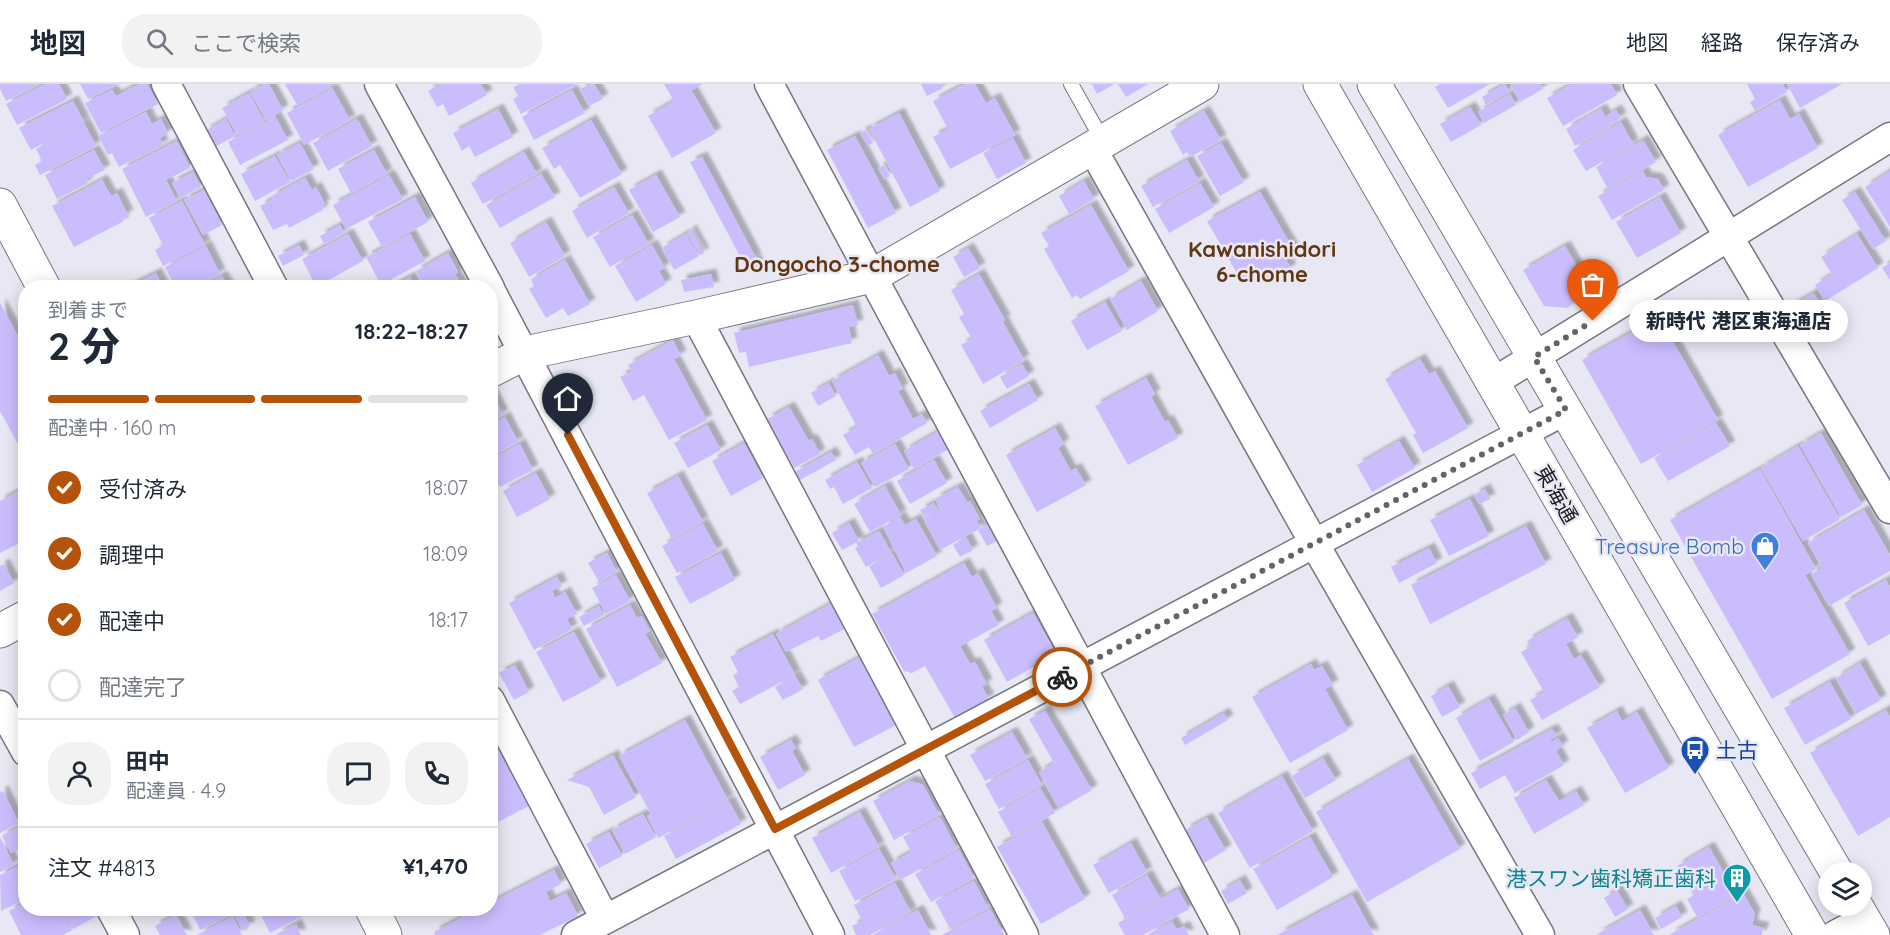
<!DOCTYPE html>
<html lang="ja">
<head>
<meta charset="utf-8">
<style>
	:root { --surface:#fff; --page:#f2f2f3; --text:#1f2937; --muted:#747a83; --line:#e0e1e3; --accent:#b45309 }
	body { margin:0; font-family:Quicksand,"Noto Sans JP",sans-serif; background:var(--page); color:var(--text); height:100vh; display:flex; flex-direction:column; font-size:22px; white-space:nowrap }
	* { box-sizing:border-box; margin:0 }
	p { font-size:20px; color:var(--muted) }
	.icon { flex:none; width:33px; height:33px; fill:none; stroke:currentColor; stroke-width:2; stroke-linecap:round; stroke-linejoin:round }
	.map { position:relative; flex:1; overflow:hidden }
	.side { position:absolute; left:18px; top:196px; width:480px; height:636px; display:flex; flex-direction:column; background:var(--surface); border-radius:24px; box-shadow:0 3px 15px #0003 }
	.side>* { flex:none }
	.controls { position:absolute; left:1818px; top:778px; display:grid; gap:12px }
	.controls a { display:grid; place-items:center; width:54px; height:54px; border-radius:50%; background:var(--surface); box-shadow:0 3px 15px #0003; font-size:30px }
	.pin { position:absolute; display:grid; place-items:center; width:51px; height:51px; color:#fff; margin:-62px -26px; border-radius:50% 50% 50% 0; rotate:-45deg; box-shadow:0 0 6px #0007 }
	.pin .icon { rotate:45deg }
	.courier { position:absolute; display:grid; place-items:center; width:60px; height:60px; margin:-30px; border:4px solid #b45309; border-radius:50%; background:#fff; color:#222; box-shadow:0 2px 8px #0007 }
	.bubble { position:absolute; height:42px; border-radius:21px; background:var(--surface); box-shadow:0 3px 15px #0003; font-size:20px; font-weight:800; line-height:42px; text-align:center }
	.head em { font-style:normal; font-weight:800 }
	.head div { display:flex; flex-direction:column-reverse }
	.head { display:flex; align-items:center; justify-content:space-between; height:102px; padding:0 30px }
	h1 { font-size:39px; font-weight:800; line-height:45px }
	.bar { display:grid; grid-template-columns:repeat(4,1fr); gap:9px 6px; align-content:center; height:72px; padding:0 30px }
	.bar i { height:8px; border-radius:4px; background:var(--line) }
	.bar .on { background:var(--accent) }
	.bar p { grid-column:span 4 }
	.line { display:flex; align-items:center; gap:15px; padding:0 30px; border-top:2px solid var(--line) }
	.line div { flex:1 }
	.round { display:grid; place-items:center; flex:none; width:63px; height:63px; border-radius:24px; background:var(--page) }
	ol { padding:0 30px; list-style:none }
	li { display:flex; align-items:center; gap:18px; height:66px }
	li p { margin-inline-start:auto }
	li .icon { padding:6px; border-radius:50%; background:var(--accent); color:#fff; stroke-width:4 }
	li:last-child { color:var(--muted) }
	li i { width:33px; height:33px; border:3px solid var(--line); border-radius:50% }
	header { display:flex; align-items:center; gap:36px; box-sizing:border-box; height:84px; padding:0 30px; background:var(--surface); border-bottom:2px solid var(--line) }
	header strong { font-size:28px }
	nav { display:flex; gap:33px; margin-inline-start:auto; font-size:21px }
	.search { width:420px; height:54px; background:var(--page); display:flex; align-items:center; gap:15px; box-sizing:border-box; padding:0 21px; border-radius:24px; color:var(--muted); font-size:22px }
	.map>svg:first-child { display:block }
</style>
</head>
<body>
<header>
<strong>地図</strong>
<div class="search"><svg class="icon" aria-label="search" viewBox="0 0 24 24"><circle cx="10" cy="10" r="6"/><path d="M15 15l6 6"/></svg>ここで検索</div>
<nav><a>地図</a><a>経路</a><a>保存済み</a></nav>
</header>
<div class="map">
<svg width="1890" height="851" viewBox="0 0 1890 851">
	<defs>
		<filter id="shadow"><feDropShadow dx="5.5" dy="-5.5" stdDeviation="1.5" flood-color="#0004"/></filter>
	</defs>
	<rect width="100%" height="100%" fill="#e7e8f4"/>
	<g fill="#cbbdfd" filter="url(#shadow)">
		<polygon points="0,0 40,0 6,17 0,5"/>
		<polygon points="45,0 59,0 67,15 17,41 6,20"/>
		<polygon points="80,0 118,0 88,15"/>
		<polygon points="140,0 147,0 158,20 148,25 136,2"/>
		<polygon points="265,0 269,0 283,26 266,36 250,8"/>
		<polygon points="285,0 328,0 330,3 297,21"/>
		<polygon points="441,0 481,0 487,11 449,32 443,20 437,23 428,7"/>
		<polygon points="520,0 577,0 521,30 513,15 518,12 513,3"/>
		<polygon points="591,0 594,0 603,15 589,22 580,5"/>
		<polygon points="664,0 702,0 682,12 692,7 716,49 672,74 648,32 674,17"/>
		<polygon points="921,0 941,0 943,4 927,12"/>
		<polygon points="965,0 975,0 986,19 995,14 1015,51 950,85 933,53 948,45 933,17"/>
		<polygon points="1092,0 1114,0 1097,10"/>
		<polygon points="1118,0 1148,0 1126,13"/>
		<polygon points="1440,0 1490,0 1448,24 1435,3"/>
		<polygon points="1505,0 1509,8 1486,21 1482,13"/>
		<polygon points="1512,0 1540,0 1543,5 1520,18 1510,1"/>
		<polygon points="1572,0 1611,0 1617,11 1563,42 1547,14"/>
		<polygon points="1747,0 1783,0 1787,8 1755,27 1750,18 1755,15"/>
		<polygon points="1787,0 1842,0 1800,24"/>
		<polygon points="135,2 147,25 101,49 85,19 112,6 116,12"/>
		<polygon points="332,4 350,36 304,61 287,29"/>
		<polygon points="572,6 585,29 534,56 522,33"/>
		<polygon points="249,9 264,37 237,51 222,24"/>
		<polygon points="1510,10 1516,21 1484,39 1478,28"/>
		<polygon points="1780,16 1790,35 1799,30 1818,64 1748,103 1718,51"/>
		<polygon points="73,17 84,38 31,66 19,44"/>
		<polygon points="1470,23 1481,41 1451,58 1440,40"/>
		<polygon points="498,25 513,53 475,73 469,62 462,67 453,49"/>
		<polygon points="1601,25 1611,42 1575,62 1566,45"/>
		<polygon points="1616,26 1621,34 1611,40 1606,32"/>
		<polygon points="1204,27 1221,56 1190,73 1187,68 1183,71 1170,47"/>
		<polygon points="146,28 152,40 161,35 168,49 160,54 163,61 119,83 112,69 108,71 98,52"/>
		<polygon points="899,29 940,107 910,123 869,45"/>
		<polygon points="275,32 288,56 240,81 228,58"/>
		<polygon points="226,35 235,52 215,63 205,47"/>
		<polygon points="357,35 372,62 328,87 313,59"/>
		<polygon points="591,36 622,90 580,114 560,81 554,85 542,64"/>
		<polygon points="1621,38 1633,60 1586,87 1573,66"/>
		<polygon points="84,39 96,62 40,91 35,81 42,77 36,65"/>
		<polygon points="866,46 873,59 868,62 860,49"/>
		<polygon points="855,52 896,129 868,144 827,66"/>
		<polygon points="1013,54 1026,79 997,95 983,69"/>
		<polygon points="1643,56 1656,78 1608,105 1596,83"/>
		<polygon points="177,57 190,84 166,96 177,117 146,133 122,85"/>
		<polygon points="300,59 314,85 291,97 277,71"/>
		<polygon points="1221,59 1244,98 1220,112 1197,72"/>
		<polygon points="94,66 105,86 86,95 88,99 57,115 45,91"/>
		<polygon points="374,66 387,90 351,109 338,85"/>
		<polygon points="524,68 537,90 483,120 471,99"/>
		<polygon points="275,72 290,98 255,117 241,90"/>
		<polygon points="702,73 756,174 744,180 690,78"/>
		<polygon points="1187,76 1199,97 1153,123 1141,102"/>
		<polygon points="884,81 890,92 884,95 878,84"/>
		<polygon points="1643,87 1646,93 1658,95 1664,106 1612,136 1598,112"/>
		<polygon points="1890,87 1890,143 1865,103"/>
		<polygon points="193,88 201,103 180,114 172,99"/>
		<polygon points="541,90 555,113 500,144 486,121"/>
		<polygon points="389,91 403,115 346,145 333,121"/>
		<polygon points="656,91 680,133 653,148 629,106"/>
		<polygon points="305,94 312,106 316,103 325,120 321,122 323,126 289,144 287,140 273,146 260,122 273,115 272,112"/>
		<polygon points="102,96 111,112 117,109 128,131 122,134 124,137 74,163 52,122"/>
		<polygon points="1084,97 1094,115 1069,130 1059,112"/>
		<polygon points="1200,99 1214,123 1169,149 1155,125"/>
		<polygon points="614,103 629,129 587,154 572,127"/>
		<polygon points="204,106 222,141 203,151 184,116"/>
		<polygon points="1260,108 1296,170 1286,176 1291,185 1265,199 1260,190 1243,200 1207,137"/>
		<polygon points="1855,108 1886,157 1873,165 1842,116"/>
		<polygon points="415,113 428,138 382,163 368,138"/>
		<polygon points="1660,113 1681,149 1637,174 1616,138"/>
		<polygon points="182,117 205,161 163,182 155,166 163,161 149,134"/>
		<polygon points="1091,121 1129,187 1080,215 1077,211 1072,214 1044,165 1049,162 1041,149"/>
		<polygon points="632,131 649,160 610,183 593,153"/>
		<polygon points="546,138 565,172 529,193 510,159"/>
		<polygon points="340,141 344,149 324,160 320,152"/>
		<polygon points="691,146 704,169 700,171 687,149"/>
		<polygon points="348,150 363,177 316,203 302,175"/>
		<polygon points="410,150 425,177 381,201 366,173"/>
		<polygon points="686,150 699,172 674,186 662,164"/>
		<polygon points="1857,150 1878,184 1825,217 1815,201 1832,190 1821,173"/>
		<polygon points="299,161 304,171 283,182 278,172"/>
		<polygon points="652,161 665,184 659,187 666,200 636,218 615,182"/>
		<polygon points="206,162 220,190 193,204 176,204 165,183"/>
		<polygon points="1565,162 1589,203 1568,224 1544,222 1523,186"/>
		<polygon points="968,164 980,184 964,193 953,173"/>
		<polygon points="448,169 458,188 455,190 463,204 425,204 416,187"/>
		<polygon points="755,175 759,183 748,188 745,181"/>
		<polygon points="565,176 590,220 568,232 563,224 546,234 529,205 534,202 531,195"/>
		<polygon points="1890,179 1890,196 1882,184"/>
		<polygon points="156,189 164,204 127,204"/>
		<polygon points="711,190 714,203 684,208 681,196"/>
		<polygon points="979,190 1005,236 997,241 1003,238 1024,276 983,300 961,261 972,255 959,233 964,230 951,206"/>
		<polygon points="222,192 229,204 199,204"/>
		<polygon points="410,193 416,204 390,204"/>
		<polygon points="1141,197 1158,227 1127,246 1110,215"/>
		<polygon points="1813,209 1821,220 1800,233 1792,222"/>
		<polygon points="1105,218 1122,247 1087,266 1071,237"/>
		<polygon points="0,219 26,267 26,375 0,327"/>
		<polygon points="853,221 858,241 849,243 852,259 749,283 746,268 739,269 734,249"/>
		<polygon points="1659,233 1718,336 1641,380 1582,276"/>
		<polygon points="673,256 681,272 674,275 707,336 669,356 644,311 633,317 620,293 632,287 628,281"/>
		<polygon points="878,271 889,292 895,289 903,305 898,307 913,335 922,330 927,339 873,370 869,363 855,371 843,351 857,343 832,297"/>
		<polygon points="1420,275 1429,290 1435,287 1468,344 1423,369 1413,351 1416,349 1385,295"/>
		<polygon points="1022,280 1029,292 1007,305 1000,293"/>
		<polygon points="1146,294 1155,310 1151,313 1165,338 1168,336 1178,354 1128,381 1095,322"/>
		<polygon points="829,299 836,312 818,322 811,309"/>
		<polygon points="1029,300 1038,316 990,344 980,327"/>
		<polygon points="490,306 503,331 490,337"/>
		<polygon points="789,323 809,357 812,355 820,370 794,384 767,335"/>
		<polygon points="505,333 518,358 490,373 490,340"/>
		<polygon points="1716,339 1730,362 1668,397 1654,374"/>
		<polygon points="707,341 721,366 688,384 674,359"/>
		<polygon points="1055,344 1064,360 1058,364 1071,387 1076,384 1086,401 1037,428 1006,371"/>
		<polygon points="939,347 949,365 914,385 904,367"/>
		<polygon points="1821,349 1862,421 1841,433 1800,361"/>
		<polygon points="1399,357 1415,384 1372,408 1357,381"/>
		<polygon points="744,359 763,394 731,412 712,377"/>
		<polygon points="520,360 533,386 500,403 490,385 490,376"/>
		<polygon points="895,360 909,385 875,403 861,379"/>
		<polygon points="1798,362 1840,435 1803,457 1761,384"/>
		<polygon points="831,368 836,376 800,396 795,388"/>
		<polygon points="934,376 947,399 910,420 897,397"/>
		<polygon points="857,378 872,404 843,420 834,403 830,405 825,396"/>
		<polygon points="1760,385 1816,485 1805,491 1850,570 1772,615 1670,436"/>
		<polygon points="536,389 550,415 517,433 503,407"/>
		<polygon points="678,392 703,438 672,455 647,409"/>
		<polygon points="885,402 901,431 870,448 854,420"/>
		<polygon points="26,403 26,456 0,469 0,417"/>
		<polygon points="958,403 967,418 970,417 980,435 977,437 981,444 940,466 923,434 940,425 935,415"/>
		<polygon points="1485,405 1490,415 1479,420 1474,411"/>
		<polygon points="1470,415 1489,452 1449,472 1430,436"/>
		<polygon points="934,419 937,425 924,433 920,426"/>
		<polygon points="1864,426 1890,471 1890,487 1829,522 1811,490 1822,484 1808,459"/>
		<polygon points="900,433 905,441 916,435 937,472 906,489 883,443"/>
		<polygon points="849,439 859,457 842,466 832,449"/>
		<polygon points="703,440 718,467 677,489 662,462"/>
		<polygon points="987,440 997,457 987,462 978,446"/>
		<polygon points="1526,442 1546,480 1430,540 1411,501"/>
		<polygon points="879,447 891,468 866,483 855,464 858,462 856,459"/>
		<polygon points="966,453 973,466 960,473 953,461"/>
		<polygon points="1429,464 1437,479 1399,499 1391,483"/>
		<polygon points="607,469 617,488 599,498 588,479"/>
		<polygon points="721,469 735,496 690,520 675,493"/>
		<polygon points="892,469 904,491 881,504 869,482"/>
		<polygon points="964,479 972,493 978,489 997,524 991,527 999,541 960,562 970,580 975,578 987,600 982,603 989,615 955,634 925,582 912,589 904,587 872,530"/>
		<polygon points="4,480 14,499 0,507 0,482"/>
		<polygon points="616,491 630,517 606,530 592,504"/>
		<polygon points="557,493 562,502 552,507 555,514 565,508 577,530 567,535 572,545 534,566 509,519"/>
		<polygon points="1886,496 1890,503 1890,550 1868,562 1844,519"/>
		<polygon points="834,518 848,543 821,557 818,552 786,568 776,550"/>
		<polygon points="630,521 637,534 642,532 650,547 645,550 662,579 617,603 586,545"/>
		<polygon points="599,522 604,531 584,542 579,533"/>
		<polygon points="1033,529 1056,570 1007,598 984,556"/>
		<polygon points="1567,534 1578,553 1566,560 1574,575 1581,571 1600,603 1542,636 1530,616 1544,608 1521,568 1530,563 1527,557"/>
		<polygon points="574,548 601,598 563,618 536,568"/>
		<polygon points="773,550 795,591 740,620 732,607 739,603 733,591 738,588 730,573"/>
		<polygon points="26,555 26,574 18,559"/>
		<polygon points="864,571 900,639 854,663 818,596"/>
		<polygon points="1860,579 1881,616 1856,630 1836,594"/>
		<polygon points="1311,580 1314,586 1322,582 1333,601 1325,605 1348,646 1290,679 1252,613"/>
		<polygon points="515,581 529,608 514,616 499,589"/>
		<polygon points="795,592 803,605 783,616 775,603"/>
		<polygon points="1830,598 1851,635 1805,661 1784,624"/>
		<polygon points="1448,602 1460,623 1442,633 1431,612"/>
		<polygon points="1489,615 1514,658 1480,677 1456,634"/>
		<polygon points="1515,624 1529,648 1517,656 1503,631"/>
		<polygon points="1886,626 1890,633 1890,733 1858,752 1810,669"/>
		<polygon points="1045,627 1092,706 1059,725 1039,688 1054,679 1029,635"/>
		<polygon points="1617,627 1622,637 1637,628 1669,684 1625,709 1587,644"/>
		<polygon points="1224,629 1228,636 1185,661 1181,654"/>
		<polygon points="685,636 728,716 658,754 647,732 651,730 619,672"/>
		<polygon points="490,644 531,721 490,742"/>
		<polygon points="1552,645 1557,652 1550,656 1551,658 1558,654 1563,662 1556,667 1564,681 1515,709 1505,691 1480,705 1471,689"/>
		<polygon points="1012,648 1027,674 985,697 970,671"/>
		<polygon points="791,656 796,664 792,667 805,691 778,706 760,673"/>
		<polygon points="613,671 636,713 604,731 589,703 567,696"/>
		<polygon points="1323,674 1336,696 1305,714 1292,692"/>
		<polygon points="1408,675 1460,765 1367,818 1316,728"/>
		<polygon points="1028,676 1042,701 999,725 985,700"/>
		<polygon points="1282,692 1313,747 1250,784 1218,729"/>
		<polygon points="1546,696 1559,717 1576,707 1584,721 1534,750 1514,714"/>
		<polygon points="910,697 923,701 939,731 894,756 873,717"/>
		<polygon points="1040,704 1055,729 1012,753 998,728"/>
		<polygon points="3,707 19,739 0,749 0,708"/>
		<polygon points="729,717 741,740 676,775 664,752"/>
		<polygon points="860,728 879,763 831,789 812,754"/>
		<polygon points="643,730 656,753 625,770 612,746"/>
		<polygon points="940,733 957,765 900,796 891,779 911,768 903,753"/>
		<polygon points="1207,734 1226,766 1204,779 1185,746"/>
		<polygon points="1042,738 1085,815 1041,840 997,763"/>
		<polygon points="26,739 26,762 11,769 2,752"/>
		<polygon points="609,748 622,772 599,784 586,760"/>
		<polygon points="0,753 14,781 0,788"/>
		<polygon points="1310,753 1333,793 1277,826 1253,785"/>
		<polygon points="1131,759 1147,788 1109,809 1093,781"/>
		<polygon points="1709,763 1725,791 1693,810 1677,782"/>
		<polygon points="879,765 896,795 855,817 839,787"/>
		<polygon points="959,766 974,794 931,818 915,790"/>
		<polygon points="26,778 26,815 1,827 0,791"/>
		<polygon points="554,786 561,800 546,808 550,817 566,809 578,832 540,851 435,851 434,848 478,825 490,825 490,819"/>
		<polygon points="1147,791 1160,814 1125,834 1112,811"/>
		<polygon points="1725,793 1736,811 1697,833 1687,815"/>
		<polygon points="1240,796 1247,809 1228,820 1221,807"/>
		<polygon points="974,797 988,824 950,845 935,817"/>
		<polygon points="895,799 911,828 870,851 856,851 852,842 862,837 854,821"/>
		<polygon points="1178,805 1189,825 1143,851 1125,851 1118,839"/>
		<polygon points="1617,806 1628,825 1615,833 1604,814"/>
		<polygon points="1743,809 1755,830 1752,841 1764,844 1761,851 1669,851"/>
		<polygon points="1352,811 1374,851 1277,851"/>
		<polygon points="26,818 26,825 61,825 72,846 63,851 21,851 9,827"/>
		<polygon points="1676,822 1682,833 1661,845 1655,834"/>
		<polygon points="82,825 96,825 99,831 73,845 66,833"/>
		<polygon points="190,825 241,825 200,846"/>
		<polygon points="258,825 316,825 270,849"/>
		<polygon points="990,825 1004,851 942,851"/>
		<polygon points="918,826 931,851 872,851"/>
		<polygon points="1640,826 1654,851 1596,851"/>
		<polygon points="242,828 250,842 242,846 235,832"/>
		<polygon points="176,831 187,851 160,851 155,842"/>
		<polygon points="233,832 242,851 197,851"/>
		<polygon points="1172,837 1177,846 1184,842 1189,851 1147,851"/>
		<polygon points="296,840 301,851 275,851"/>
	</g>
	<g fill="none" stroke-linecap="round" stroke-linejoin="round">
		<g stroke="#757680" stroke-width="16">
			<polyline id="service" points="1071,0 1103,57"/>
		</g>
		<g stroke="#757680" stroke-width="31">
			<g id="minor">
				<polyline points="166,0 274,204"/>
				<polyline points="379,0 490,204"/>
				<polyline points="769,0 1225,851"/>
				<polyline points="1638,0 1890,425"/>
				<polyline points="1092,64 1314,459 1540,851"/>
				<polyline points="490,205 830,851"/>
				<polyline points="696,233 1024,851"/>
				<polyline points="1492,299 1890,53"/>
				<polyline points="490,616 605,835"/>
				<polyline points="0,621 26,668"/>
				<polyline points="111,825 125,851"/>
				<polyline points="576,851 1566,326"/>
				<polyline points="1835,851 1864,836"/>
			</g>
		</g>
		<g stroke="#757680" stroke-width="35">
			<g id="tertiary">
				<polyline points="0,121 44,204"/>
				<polyline points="490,287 525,269 696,233 872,192 1202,0"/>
				<polyline points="0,547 26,533"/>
				<polyline points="372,825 385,851"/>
			</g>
		</g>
		<g stroke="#757680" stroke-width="35">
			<g id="primary">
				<polyline points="1320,0 1812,851"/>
				<polyline points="1374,0 1837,789"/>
				<polyline points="1856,822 1873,851"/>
			</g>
		</g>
		<use href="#service" stroke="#fff" stroke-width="14"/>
		<use href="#minor" stroke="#fff" stroke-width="28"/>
		<use href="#tertiary" stroke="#fff" stroke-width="33"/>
		<use href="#primary" stroke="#fff" stroke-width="33"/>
	</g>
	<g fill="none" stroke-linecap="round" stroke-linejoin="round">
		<polyline stroke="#63636a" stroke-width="6" stroke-dasharray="0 10.8" points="1062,593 1566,326 1534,273 1593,237"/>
		<polyline stroke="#b45309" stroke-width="8" points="568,351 775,745 1062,593"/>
	</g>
	<defs>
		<g id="shop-pin" transform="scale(1.5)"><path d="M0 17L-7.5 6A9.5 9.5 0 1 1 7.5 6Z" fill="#3f7fe0" stroke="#e7e8f4"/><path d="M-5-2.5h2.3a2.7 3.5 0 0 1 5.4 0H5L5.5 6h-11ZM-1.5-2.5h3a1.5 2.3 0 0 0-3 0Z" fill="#fff"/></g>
		<g id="bus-pin" transform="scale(1.5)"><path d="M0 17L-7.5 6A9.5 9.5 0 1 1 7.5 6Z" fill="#1a4fb4" stroke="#e7e8f4"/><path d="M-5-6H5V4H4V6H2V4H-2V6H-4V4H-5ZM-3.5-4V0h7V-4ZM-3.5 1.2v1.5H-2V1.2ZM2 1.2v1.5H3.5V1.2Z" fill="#fff"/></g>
		<g id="building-pin" transform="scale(1.5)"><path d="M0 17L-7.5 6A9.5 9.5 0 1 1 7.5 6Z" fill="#0f9aa8" stroke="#e7e8f4"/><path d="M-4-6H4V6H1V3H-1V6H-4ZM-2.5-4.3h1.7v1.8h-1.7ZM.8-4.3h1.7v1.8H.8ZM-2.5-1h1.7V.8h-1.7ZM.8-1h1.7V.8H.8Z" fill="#fff"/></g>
	</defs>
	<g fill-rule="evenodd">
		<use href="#shop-pin" x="1765" y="462"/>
		<use href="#bus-pin" x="1695" y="666"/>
		<use href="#building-pin" x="1737" y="794"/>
	</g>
	<g text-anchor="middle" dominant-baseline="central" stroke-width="5" stroke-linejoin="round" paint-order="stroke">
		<g font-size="21" fill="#1c1c20" stroke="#e7e8f4">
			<text transform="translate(1557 410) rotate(60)">東海通</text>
		</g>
		<g font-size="21" fill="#366cbe" stroke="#e7e8f4" text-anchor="end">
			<text x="1744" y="462">Treasure Bomb</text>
		</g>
		<g font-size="21" fill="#164399" stroke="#e7e8f4" text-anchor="start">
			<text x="1716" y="666">土古</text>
		</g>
		<g font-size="21" fill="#0d838f" stroke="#e7e8f4" text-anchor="end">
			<text x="1716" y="794">港スワン歯科矯正歯科</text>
		</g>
		<g font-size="22" font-weight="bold" fill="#623611" stroke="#e7e8f4">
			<text x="1262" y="165">Kawanishidori<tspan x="1262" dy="25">6-chome</tspan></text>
			<text x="837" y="180">Dongocho 3-chome</text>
		</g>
	</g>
</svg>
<div class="controls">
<a><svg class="icon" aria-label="layers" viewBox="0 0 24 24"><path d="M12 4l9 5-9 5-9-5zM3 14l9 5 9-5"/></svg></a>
</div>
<div class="pin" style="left:1593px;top:237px;background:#ea580c"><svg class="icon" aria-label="bag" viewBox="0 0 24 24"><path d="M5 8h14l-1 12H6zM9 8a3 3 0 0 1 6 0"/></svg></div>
<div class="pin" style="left:568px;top:351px;background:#1f2937"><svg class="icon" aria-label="home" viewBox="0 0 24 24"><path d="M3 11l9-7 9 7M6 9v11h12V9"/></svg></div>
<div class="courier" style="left:1062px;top:593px"><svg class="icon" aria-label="bike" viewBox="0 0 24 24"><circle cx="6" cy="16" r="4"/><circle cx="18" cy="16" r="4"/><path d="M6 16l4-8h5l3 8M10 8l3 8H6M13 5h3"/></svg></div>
<div class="bubble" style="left:1629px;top:216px;width:219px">新時代 港区東海通店</div>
<section class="side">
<div class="head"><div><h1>2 分</h1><p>到着まで</p></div><em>18:22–18:27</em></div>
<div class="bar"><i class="on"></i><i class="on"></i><i class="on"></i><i></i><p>配達中 · 160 m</p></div>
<ol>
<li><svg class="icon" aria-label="check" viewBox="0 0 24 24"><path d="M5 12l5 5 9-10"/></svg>受付済み<p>18:07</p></li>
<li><svg class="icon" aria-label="check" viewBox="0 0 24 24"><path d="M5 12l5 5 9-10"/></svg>調理中<p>18:09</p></li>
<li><svg class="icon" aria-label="check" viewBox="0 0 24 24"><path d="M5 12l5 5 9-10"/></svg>配達中<p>18:17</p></li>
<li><i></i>配達完了</li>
</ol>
<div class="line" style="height:108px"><a class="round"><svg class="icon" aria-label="person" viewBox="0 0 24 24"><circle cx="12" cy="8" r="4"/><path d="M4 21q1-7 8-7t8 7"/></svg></a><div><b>田中</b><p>配達員 · 4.9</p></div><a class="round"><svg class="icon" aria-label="chat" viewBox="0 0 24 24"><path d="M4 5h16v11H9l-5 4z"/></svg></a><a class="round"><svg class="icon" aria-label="phone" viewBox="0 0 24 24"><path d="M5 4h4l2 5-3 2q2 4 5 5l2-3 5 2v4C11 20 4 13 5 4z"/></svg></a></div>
<div class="line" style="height:78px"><div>注文 #4813</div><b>¥1,470</b></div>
</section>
</div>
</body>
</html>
